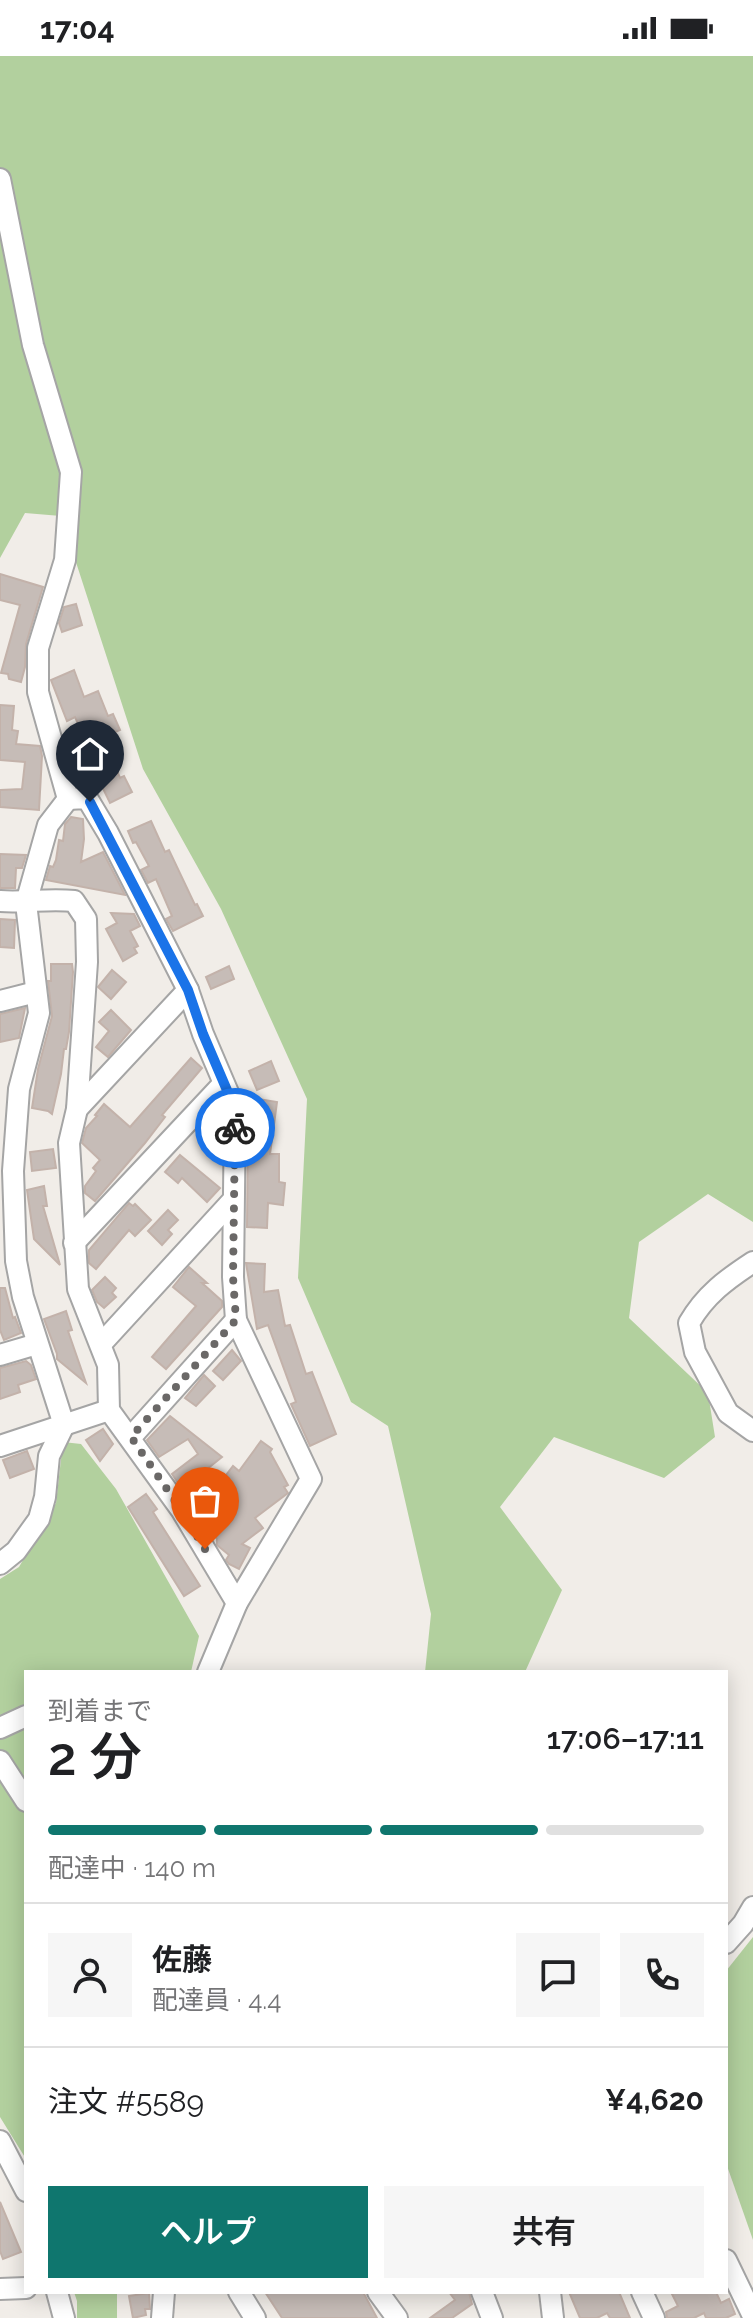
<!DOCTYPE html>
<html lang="ja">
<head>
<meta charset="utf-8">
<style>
	:root { --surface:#fff; --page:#f6f6f6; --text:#202124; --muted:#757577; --line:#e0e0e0; --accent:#0f766e }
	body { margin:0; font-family:Raleway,"Noto Sans JP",sans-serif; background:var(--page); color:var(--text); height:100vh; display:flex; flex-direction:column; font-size:30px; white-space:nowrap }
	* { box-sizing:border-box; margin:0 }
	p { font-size:26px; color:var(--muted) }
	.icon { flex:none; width:44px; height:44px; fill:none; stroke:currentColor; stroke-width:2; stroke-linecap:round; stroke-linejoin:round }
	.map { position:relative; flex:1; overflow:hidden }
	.details { position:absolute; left:24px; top:1614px; width:704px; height:624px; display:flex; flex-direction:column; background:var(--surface); border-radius:0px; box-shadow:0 4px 20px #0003 }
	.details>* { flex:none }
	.pin { position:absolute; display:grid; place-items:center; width:68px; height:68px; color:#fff; margin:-82px -34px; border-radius:50% 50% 50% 0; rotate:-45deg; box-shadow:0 0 8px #0007 }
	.pin .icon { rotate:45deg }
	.courier { position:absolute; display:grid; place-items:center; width:80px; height:80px; margin:-40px; border:6px solid #1a73e8; border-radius:50%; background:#fff; color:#222; box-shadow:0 2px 10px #0007 }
	.summary em { font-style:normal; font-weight:600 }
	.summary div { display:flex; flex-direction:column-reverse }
	.summary { display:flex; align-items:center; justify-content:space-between; height:136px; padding:0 24px }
	h1 { font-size:52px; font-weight:600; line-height:60px }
	.bar { display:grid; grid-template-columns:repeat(4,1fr); gap:12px 8px; align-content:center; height:96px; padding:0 24px }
	.bar i { height:10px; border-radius:6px; background:var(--line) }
	.bar .active { background:var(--accent) }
	.bar p { grid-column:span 4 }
	.line { display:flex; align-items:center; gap:20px; padding:0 24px; border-top:2px solid var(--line) }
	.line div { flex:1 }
	.round { display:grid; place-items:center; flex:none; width:84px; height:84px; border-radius:0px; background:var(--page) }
	.cta { display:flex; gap:16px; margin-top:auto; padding:16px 24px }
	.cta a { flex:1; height:92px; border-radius:0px; background:var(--accent); color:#fff; font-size:32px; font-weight:600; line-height:92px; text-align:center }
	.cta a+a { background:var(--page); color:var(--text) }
	.status { display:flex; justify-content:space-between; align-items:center; height:56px; padding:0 40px; background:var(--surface); direction:ltr }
	.status svg { height:22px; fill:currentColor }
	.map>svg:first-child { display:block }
</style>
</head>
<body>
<div class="status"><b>17:04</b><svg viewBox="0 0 49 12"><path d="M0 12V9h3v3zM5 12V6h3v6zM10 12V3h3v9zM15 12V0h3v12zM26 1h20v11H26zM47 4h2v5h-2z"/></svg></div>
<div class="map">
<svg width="753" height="2262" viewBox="0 0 753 2262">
	<rect width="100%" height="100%" fill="#f1ede8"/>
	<g fill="#b2d09e">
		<polygon points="0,0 753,0 753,1166 708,1138 639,1186 629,1262 708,1337 715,1381 664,1422 554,1381 500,1451 562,1534 525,1616 425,1616 431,1558 388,1370 351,1346 298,1222 307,1043 221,853 143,713 61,460 25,457 0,502"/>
		<polygon points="63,1386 81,1388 116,1433 199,1580 191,1616 26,1616 26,2103 0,2061 0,1523 19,1511 56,1447"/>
		<polygon points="753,1881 753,2184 726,2107 726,1915"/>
		<polygon points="74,2236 117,2236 117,2262 77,2262 77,2245"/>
	</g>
	<g fill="#c6bcb7" stroke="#c3b2aa" stroke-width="2">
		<polygon points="0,518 43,531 26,588 25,611 21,626 9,623 8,618 1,617 20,549 0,544"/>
		<polygon points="76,548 82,569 62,576 59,567 64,551"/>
		<polygon points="74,614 84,641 98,635 108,660 113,658 120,674 103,681 120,722 124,720 132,736 110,747 95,716 80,722 73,705 91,697 75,661 67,665 51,624"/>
		<polygon points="0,649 14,650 12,674 18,675 16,688 40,690 42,700 39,754 0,751 0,734 22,733 25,706 0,704"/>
		<polygon points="71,761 83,763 84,783 81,806 103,796 125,839 46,824 50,810 53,811 56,804 59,784 63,785 65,768"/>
		<polygon points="151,765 165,796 169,794 195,849 197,848 203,860 173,875 166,863 172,860 156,823 148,827 141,814 149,810 136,786 133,787 128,775"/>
		<polygon points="0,798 26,799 22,812 16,812 15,832 0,832"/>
		<polygon points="111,857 134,858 140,870 130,875 138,890 134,892 137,897 123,905 106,873 117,867"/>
		<polygon points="0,863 15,864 14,892 0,891"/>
		<polygon points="51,908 72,908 73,916 69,976 66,993 64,993 61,1018 52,1058 48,1055 32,1052 38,1013 52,960 48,925 51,925"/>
		<polygon points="229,910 234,923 211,933 206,921"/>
		<polygon points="112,914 126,926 111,943 98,931"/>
		<polygon points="25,952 19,982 0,986 0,958"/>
		<polygon points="111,954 131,974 108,1001 96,991 109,975 99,966"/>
		<polygon points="191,1002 202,1012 162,1059 165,1061 145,1087 95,1145 85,1137 85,1130 96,1115 93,1112 100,1104 82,1087 86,1072 97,1060 95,1059 104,1048 130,1071"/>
		<polygon points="271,1005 279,1025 257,1034 249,1015"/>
		<polygon points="253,1042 277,1046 270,1098 279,1098 279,1126 285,1127 283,1149 268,1147 267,1172 247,1171 248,1075"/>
		<polygon points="220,1050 222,1087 217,1092 199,1073"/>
		<polygon points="53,1093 56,1112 32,1115 30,1096"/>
		<polygon points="180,1099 220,1132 207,1146 182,1122 178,1127 165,1116"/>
		<polygon points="44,1130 47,1150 43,1150 60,1209 34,1183 27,1134"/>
		<polygon points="129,1147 133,1150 135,1148 151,1164 135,1180 129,1174 96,1213 89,1207 89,1194"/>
		<polygon points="168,1154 178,1164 168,1174 172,1178 162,1189 148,1175"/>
		<polygon points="246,1207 265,1208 264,1236 278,1234 285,1270 290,1269 306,1318 312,1316 336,1378 310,1390 291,1348 296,1346 268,1269 257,1273"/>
		<polygon points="189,1211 207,1227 202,1227 222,1245 222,1251 166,1313 152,1301 196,1250 173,1231"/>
		<polygon points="105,1221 116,1232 112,1237 116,1241 104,1252 97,1246 92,1234"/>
		<polygon points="0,1232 5,1232 13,1262 15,1261 21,1277 4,1284 0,1274"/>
		<polygon points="66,1255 72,1274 68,1275 86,1327 57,1303 57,1298 44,1263"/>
		<polygon points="232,1294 241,1305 223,1324 213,1315"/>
		<polygon points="26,1305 31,1309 36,1323 18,1329 20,1336 0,1343 0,1312"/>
		<polygon points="204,1319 215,1330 196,1350 185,1342"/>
		<polygon points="170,1360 222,1401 182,1433 172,1418 198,1398 188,1383 159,1401 147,1384"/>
		<polygon points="103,1373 113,1388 100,1405 86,1384"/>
		<polygon points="261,1385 272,1393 270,1396 288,1429 284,1431 288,1437 255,1462 263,1472 242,1488 250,1492 239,1513 229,1508 226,1504 229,1499 217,1489 217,1483 198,1456 233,1410 239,1415"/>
		<polygon points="27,1395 34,1413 10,1422 3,1404"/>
		<polygon points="146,1438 157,1453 153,1456 200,1530 184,1540 128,1451"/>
		<polygon points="0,2146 21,2196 3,2203 0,2195"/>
		<polygon points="265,2236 363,2236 377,2262 282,2262"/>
		<polygon points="449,2236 469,2236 472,2248 452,2262 430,2262 455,2244"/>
		<polygon points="569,2236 619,2236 630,2262 610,2262 607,2257 597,2262 580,2262"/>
		<polygon points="671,2236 716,2236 721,2247 729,2243 735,2258 726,2262 706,2262 704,2257 694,2262 667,2262 666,2256 678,2250"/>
		<polygon points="149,2237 150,2253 145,2253 146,2259 133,2262 129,2240"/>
	</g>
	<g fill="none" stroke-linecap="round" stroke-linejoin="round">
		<g stroke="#a5a5a5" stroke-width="24">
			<g id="minor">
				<polyline points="0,123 33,289 71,416 65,504 38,592 38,636 68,743"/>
				<polyline points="68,743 87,742 108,777 188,934 203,978 235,1053 233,1221 236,1264 311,1423 237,1547 208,1616"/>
				<path d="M0,845C25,847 49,842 74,845L86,863L87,906L77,1053L69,1087L78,1233L108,1309L109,1354L182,1455L237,1547"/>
				<polyline points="0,945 36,936"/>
				<polyline points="77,1053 188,934"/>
				<polyline points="74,1187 223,1028"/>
				<path d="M753,1206C727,1223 705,1239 689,1267L695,1296L728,1357L753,1375"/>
				<polyline points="102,1287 233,1144"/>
				<polyline points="0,1299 37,1288"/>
				<polyline points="131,1381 236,1264"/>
				<polyline points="0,1390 109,1354"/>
				<polyline points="0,1508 16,1495 39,1463 45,1441 49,1400 64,1369 23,1241 16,1205 13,1115 19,1033 39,957 26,847 48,769 68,743"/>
				<polyline points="0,1672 26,1660"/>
				<polyline points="0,1705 26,1745"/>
				<polyline points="726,1887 743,1868 753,1851"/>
				<polyline points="0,2085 26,2135"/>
				<polyline points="726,2204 753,2260"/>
				<polyline points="0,2233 26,2232"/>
				<polyline points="57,2236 64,2262"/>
				<polyline points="239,2236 255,2262"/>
				<polyline points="378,2236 397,2262"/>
				<polyline points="482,2236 492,2262"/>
				<polyline points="550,2236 553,2262"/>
				<polyline points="642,2236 654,2262"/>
				<polyline points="162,2262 164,2236"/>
			</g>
		</g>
		<use href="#minor" stroke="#fff" stroke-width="20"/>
	</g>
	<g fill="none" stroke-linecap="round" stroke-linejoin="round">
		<polyline stroke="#6a6867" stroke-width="8" stroke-dasharray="0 14.4" points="205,1493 182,1455 131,1381 236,1264 233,1221 235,1072"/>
		<polyline stroke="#1a73e8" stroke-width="10" points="90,746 188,934 203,978 235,1053 235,1072"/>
	</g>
</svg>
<div class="pin" style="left:205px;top:1493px;background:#ea580c"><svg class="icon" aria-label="bag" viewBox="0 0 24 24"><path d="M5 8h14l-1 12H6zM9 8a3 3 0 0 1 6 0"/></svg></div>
<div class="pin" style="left:90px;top:746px;background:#1f2937"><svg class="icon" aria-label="home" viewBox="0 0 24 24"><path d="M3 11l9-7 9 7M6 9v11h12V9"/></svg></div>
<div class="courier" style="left:235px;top:1072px"><svg class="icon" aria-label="bike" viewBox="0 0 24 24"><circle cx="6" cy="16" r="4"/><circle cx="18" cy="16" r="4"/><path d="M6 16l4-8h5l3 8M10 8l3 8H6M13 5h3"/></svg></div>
<section class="details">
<div class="summary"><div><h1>2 分</h1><p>到着まで</p></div><em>17:06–17:11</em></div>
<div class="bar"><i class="active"></i><i class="active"></i><i class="active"></i><i></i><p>配達中 · 140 m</p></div>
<div class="line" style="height:144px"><a class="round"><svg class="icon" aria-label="person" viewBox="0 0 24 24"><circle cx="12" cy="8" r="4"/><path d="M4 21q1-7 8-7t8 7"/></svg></a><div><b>佐藤</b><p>配達員 · 4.4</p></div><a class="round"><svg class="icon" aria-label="chat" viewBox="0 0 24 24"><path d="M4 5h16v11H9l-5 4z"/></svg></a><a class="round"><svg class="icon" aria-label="phone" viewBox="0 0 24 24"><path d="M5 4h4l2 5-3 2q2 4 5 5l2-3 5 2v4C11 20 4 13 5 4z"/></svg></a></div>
<div class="line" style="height:104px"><div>注文 #5589</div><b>¥4,620</b></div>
<div class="cta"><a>ヘルプ</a><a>共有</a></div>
</section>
</div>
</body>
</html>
